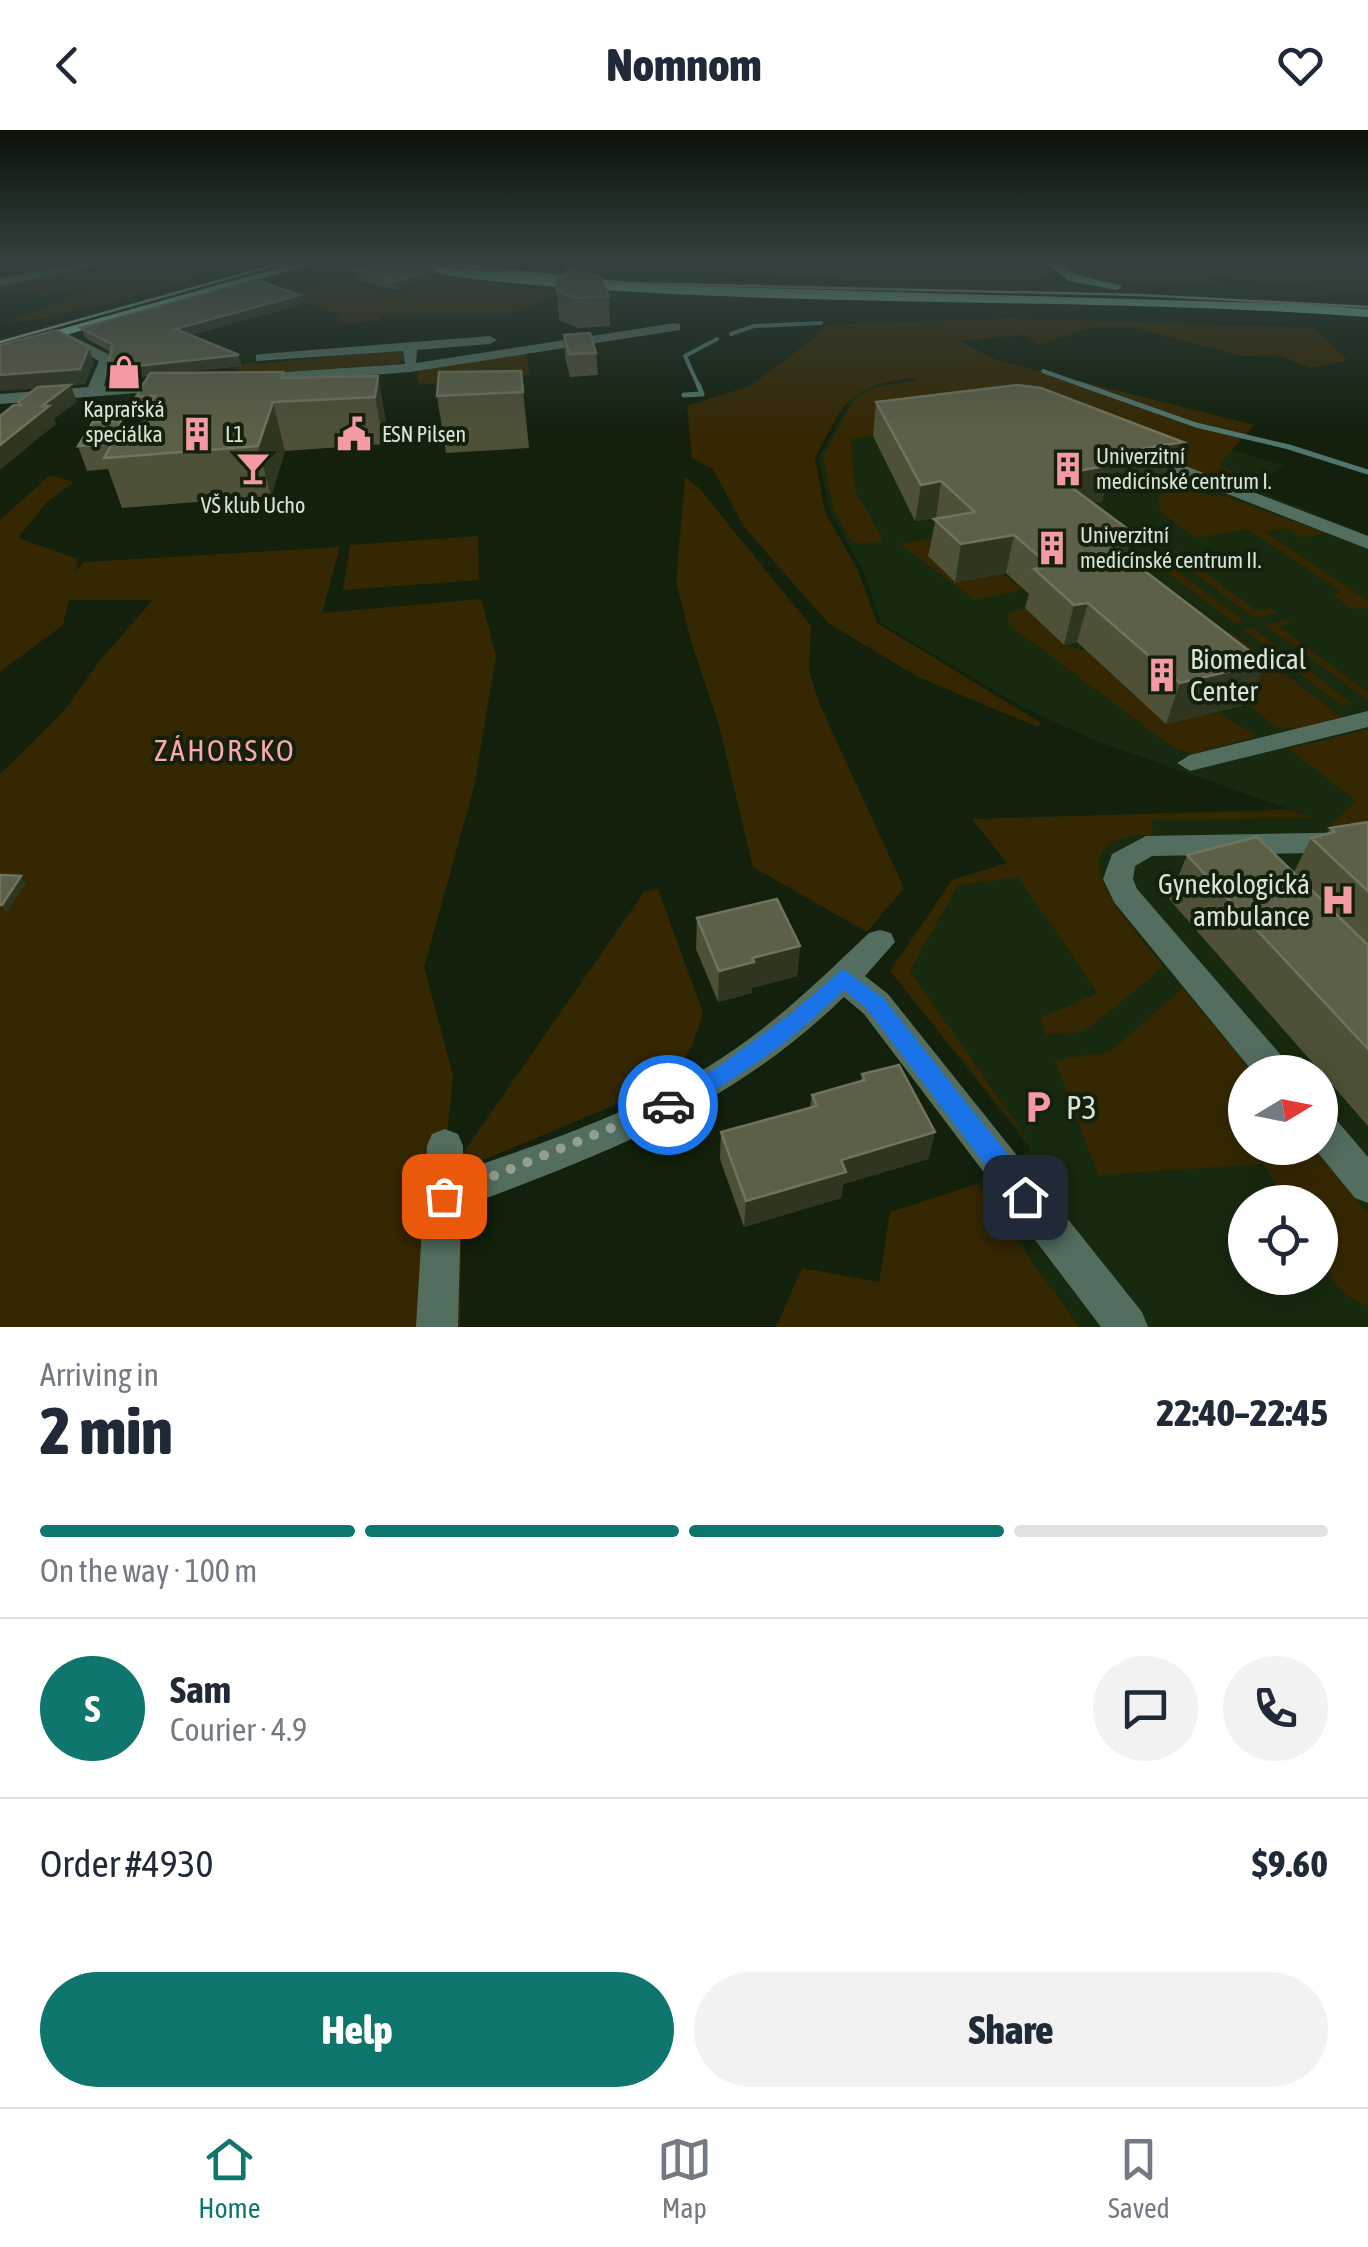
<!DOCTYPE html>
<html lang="en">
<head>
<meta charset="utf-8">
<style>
	:root { --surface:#fff; --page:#f2f2f3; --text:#1f2937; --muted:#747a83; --line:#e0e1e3; --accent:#0f766e }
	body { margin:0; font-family:"Asap Condensed",sans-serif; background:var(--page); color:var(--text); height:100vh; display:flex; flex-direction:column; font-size:38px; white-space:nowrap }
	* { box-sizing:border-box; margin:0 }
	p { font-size:32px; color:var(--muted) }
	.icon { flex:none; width:55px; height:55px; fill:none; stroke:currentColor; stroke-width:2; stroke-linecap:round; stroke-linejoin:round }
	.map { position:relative; height:1197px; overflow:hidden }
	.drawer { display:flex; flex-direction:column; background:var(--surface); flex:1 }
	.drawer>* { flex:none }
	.needle { width:65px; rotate:80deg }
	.fabs { position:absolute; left:1228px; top:925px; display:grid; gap:20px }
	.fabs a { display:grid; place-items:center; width:110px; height:110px; border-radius:50%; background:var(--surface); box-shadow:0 5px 25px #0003; font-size:50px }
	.pin { position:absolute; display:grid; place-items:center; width:85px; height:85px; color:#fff; margin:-42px; border-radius:20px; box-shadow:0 5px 15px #0006 }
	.courier { position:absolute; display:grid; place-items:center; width:100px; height:100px; margin:-50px; border:8px solid #1a73e8; border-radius:50%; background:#fff; color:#222; box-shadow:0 2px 12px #0007 }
	.summary em { font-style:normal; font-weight:800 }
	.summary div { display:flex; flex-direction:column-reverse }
	.summary { display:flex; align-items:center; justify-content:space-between; height:170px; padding:0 40px }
	h1 { font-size:65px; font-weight:800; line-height:75px }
	.bar { display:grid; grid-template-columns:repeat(4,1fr); gap:15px 10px; align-content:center; height:120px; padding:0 40px }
	.bar i { height:12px; border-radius:8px; background:var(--line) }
	.bar .active { background:var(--accent) }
	.bar p { grid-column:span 4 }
	.line { display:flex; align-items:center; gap:25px; padding:0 40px; border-top:2px solid var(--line) }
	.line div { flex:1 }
	.round { display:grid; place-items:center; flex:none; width:105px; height:105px; border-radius:52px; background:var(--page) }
	.cta { display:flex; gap:20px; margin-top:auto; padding:20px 40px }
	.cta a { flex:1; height:115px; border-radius:60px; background:var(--accent); color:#fff; font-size:40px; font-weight:800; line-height:115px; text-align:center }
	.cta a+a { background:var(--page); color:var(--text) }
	header { display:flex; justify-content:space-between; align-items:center; height:130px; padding:0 40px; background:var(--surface); font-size:45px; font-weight:800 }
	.dock { display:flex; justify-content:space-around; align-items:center; height:140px; border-top:2px solid var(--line); background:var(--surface); font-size:28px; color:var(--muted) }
	.dock a { display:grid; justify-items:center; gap:5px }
	.dock .active { color:var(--accent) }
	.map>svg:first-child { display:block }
</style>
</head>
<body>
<header><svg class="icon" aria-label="back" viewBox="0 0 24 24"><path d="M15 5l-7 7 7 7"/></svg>Nomnom<svg class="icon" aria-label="heart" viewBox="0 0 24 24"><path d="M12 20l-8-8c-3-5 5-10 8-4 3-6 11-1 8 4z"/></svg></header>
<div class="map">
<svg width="1368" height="1197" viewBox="0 0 1368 1197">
	<rect width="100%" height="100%" fill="#12200c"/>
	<g fill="#17290f" fill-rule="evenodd">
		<polygon points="270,134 292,134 0,213 0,209"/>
		<polygon points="438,134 650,150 1295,169 1368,174 1368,180 1181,169 624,154 502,144"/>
		<path d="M941,245L1061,266L1285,336L1249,357L1368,405V1197H1079L977,1054L1031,1020L890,841L952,750L1007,733L972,689L1288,679L1097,611L1022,577L881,493L865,445L829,379L819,327L851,269L871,257ZM1245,942H1320V1018H1245ZM1245,1072H1320V1148H1245Z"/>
	</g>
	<g fill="#352702">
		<path d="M224,134C168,161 62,188 0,194L85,163L78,158L44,167L19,160L0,163V154L126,136Z"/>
		<polygon points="704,134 1019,134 1053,141 1040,149 903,151 711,143 704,141"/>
		<path d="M1064,134L1207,148L1228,156L1099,153C1085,150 1071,148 1064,134Z"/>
		<polygon points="1112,134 1368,134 1368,163 1115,136"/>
		<polygon points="436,147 565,162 509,184 418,184 402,188 401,185 380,185 379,191 337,194 340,185 286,165 340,151 396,163"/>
		<path d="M1011,188L1314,198L1347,230L1311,238L1277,225L1242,226L1132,197L1089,198L1040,215L1022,205L959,211L996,230L1254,295L1219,335L1233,341L1239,357L1045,281L851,309L855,360L884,411L861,414L851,411L834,381L823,326L854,270L874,258L919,250C908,246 899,250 888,252C842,262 836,290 815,328L825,382L857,438L877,493L1041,593L1038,597L918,547L828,493L744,397L713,339L692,328L687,276L750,256L814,208L825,195Z"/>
		<polygon points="396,220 403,223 404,230 398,234 238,245 235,236 257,231 257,234"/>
		<polygon points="526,221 530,245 419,255 417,241"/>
		<polygon points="50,345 74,352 46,373 18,408 78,429 76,441 84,432 340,417 322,483 481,469 496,525 474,657 424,837 453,946 445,1025 463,1023 644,762 658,759 703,883 692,916 665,954 462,1039 460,1197 0,1197 0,644 62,583 101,529 153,470 69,470 63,495 0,542 0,390"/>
		<polygon points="685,347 699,358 811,496 809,540 819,573 904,758 867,802 753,737 719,596 691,511 676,452"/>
		<polygon points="1179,354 1206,365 1225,366 1326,403 1303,408 1287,398 1265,402 1368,470 1368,478 1353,479 1332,465 1343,462 1248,399 1197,408 1162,383 1157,369 1166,357"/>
		<polygon points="950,405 1024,460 975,470 900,414"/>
		<polygon points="478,406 479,450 343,460 350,415"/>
		<polygon points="1162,419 1174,419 1257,481 1271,478 1277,483 1254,488"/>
		<polygon points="1151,421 1244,491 1234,493 1142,423"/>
		<path d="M1026,479L1064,515L1087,521C1144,547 1206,573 1257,606L1194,624L1174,618L1008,494L1009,483Z"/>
		<polygon points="1287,490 1291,493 1279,497 1368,562 1368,570 1264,495"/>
		<polygon points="1253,498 1353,574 1342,576 1243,500"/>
		<polygon points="1232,503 1341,587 1298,599 1276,597 1176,514"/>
		<polygon points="1368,599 1368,701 1331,695 1356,671 1289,619"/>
		<path d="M1289,680L1313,688L1151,690L1154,705C1042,704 1131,796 1162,834V838L1090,897L1079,902L1046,905L1040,888L1098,863L1018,747L958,755L910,841L1037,1023L890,841L952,750L1007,733L972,689Z"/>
		<path d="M1183,858L1252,942H1245V1018H1314L1368,1084V1176C1320,1159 1320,1117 1320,1072H1287L1263,1034L1098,1045L1055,930L1110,922Z"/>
		<polygon points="977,1054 1079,1197 776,1197 802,1138 879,1152 890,1082"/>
	</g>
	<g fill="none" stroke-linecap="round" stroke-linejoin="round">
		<g stroke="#51766f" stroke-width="4">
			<polyline points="731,204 754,196 821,193"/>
			<polyline points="1043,241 1088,257"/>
			<polyline points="699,257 685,226 717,209"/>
		</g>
		<g stroke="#51766f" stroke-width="5">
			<polyline points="1080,254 1196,295 1289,317 1368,342"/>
			<polyline points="684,265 702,264 698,254"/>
		</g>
		<g fill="#536e5f" fill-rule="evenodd">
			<polygon points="81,134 108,134 0,156 0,148"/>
			<polygon points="675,193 680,194 680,200 410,242 254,254 246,249 254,244 405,234 403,221 256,231 256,225 261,224 490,206 497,210 490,214 417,220 416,233"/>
			<polygon points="58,199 112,226 104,256 174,250 182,255 174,260 0,274 0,264 88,257 99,231 53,206 53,200"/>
			<polygon points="1144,320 1368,406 1368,419 1138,329 1138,321"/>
			<polygon points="1368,581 1368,597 1190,641 1177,633 1190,625"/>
			<polygon points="1368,702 1368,722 1152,726 1135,736 1133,749 1137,759 1286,931 1291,942 1253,942 1114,772 1103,749 1112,724 1146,706"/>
			<path d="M880,800L891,803L895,812L865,846L888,864L1142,1182L1148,1197H1101L864,884L844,867C729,978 608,1022 461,1078L458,1197H416L427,1016L432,1004L445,999L458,1004L463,1016V1041C556,1008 653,976 735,919C784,885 826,844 869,803Z"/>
			<polygon points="1320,982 1333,986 1368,1027 1368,1073 1355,1068 1314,1018 1320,1018"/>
		</g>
		<g fill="#88c4a4" fill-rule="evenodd">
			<polygon points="293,134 313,134 0,224 0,216"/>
			<path d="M408,134L659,155L1298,174L1368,179V187C1108,168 847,177 587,159C550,156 436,150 408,134Z"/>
			<polygon points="1047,134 1061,134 1077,145 1123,156 1117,160 1069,151"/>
		</g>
		<g stroke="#a1ab9c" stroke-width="2.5">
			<polyline points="447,134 627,153 1140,165 1368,177"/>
			<polyline points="0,212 279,134"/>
		</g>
	</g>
	<g fill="#4e5037">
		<polygon points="434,138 435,146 396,160 356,150 355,141"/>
		<polygon points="565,139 609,166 610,196 578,198 559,190 557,161 565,146"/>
		<polygon points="302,174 191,205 242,236 171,243 285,248 378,246 386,292 384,314 285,321 271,366 122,378 108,339 87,341 78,316 121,291 125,303 137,303 143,290 136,267 148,246 111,249 108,239 111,222 85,208 81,198"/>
		<polygon points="564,205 596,223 598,245 570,247 565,227"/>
		<polygon points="521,241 529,318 446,323 437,266"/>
		<polygon points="876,272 1172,347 1105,358 1102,371 1092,373 1133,403 1126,427 1265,533 1248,574 1166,594 1077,512 1064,515 1025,478 1029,464 1006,443 955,452 928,426 936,388 915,391 873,306"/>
		<polygon points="1368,692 1368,996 1169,769 1187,725 1294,742 1311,708 1327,704 1330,698"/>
		<polygon points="697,788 800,816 797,846 752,858 752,863 718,872 696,819"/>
		<polygon points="862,944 935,1002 928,1029 843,1054 841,1068 744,1097 720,1029 721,1002 810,977 812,965 861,951"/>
	</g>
	<g fill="#2f361f">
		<polygon points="434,138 435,146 396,160 395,152"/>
		<polygon points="300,165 302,174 178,209 175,199"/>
		<polygon points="89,217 94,233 85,254 71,256 77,272 54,289 56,294 0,340 0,315 42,276 69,256 0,261 0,245"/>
		<polygon points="239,225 242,236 111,249 108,239"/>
		<polygon points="378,246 386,292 384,314 375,267"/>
		<polygon points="273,272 285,321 271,366 258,316"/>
		<polygon points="121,291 129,315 113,327 108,314"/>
		<polygon points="1183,312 1172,347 1105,358 1102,371 1047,381 1055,345 1098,326"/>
		<polygon points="941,351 936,388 915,391 921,355"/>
		<polygon points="1133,403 1122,441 1103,409"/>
		<polygon points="1014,405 1006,443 955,452 961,414"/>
		<polygon points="1088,473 1077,512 1064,515 1074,475"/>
		<polygon points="1265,533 1248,574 1166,594 1180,553"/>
		<polygon points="21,746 26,754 6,783 2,775"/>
		<polygon points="800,816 797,846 752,858 752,863 718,872 719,841 752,828"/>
		<polygon points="935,1002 928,1029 843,1054 841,1068 744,1097 746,1071 841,1030"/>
	</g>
	<g fill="#5d6048" stroke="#70745e" stroke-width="2.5">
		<polygon points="375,134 421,134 434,138 395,152 355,141"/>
		<polygon points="565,139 600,146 609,166 576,168 557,161 557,147 567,146"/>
		<polygon points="256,150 300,165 175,199 239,225 108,239 112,214 81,198"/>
		<polygon points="56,200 89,217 80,239 0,245 0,215"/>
		<polygon points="590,203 596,223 569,224 564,205"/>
		<polygon points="521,241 523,262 437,266 439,242"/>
		<polygon points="283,242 281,248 378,246 375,267 273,272 258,316 104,328 118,303 137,303 155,266 136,267 150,243"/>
		<polygon points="70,255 42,276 49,276 0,315 0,286 14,275 21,275 18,272 38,257"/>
		<polygon points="1017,255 1041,258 1183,312 1098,326 1111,335 1055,345 1133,403 1103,409 1265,533 1180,553 1088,473 1074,475 1034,439 1050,436 1014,405 961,414 934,389 975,382 941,351 921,355 876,272"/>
		<polygon points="121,291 108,314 78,316 93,292"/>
		<polygon points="1368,692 1368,761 1311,708 1335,702 1330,698"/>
		<polygon points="1257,707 1368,815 1368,919 1187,725"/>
		<polygon points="0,745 21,746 2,775 0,775"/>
		<polygon points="777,769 800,816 752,828 754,832 719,841 697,788"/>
		<polygon points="899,935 935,1002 841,1030 846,1042 746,1071 721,1002 817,976 812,965 865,950 862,944"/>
	</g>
	<linearGradient id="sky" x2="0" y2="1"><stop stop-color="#0a1207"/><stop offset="0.44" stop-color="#334240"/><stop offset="1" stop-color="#334240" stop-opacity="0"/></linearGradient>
	<rect width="1368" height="302" fill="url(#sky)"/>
	<path fill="#1a73e8" d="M843,839L883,868L1034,1058L1038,1067L1034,1075L1025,1079L1016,1075L868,880L844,860C793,910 739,948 676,982L668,985L660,982L657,975L660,967L717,938L792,883Z"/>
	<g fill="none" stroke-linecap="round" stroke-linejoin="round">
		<polyline stroke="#949f8f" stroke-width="10" stroke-dasharray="0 18" points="444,1066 668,975"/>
	</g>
	<defs>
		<g id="shop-bare" transform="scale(2.7)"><path d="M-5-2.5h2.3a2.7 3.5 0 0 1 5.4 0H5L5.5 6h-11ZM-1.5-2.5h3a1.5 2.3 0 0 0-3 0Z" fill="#f49aa4" stroke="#12200c" stroke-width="2.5" paint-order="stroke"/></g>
		<g id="building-bare" transform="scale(2.7)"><path d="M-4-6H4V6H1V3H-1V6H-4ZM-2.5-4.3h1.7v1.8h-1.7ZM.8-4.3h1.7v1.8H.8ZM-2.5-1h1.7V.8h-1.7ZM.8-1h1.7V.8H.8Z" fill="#f49aa4" stroke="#12200c" stroke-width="2.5" paint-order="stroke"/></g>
		<g id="civic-bare" transform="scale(2.7)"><path d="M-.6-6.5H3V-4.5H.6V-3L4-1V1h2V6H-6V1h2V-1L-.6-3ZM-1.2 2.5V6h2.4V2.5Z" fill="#f49aa4" stroke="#12200c" stroke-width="2.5" paint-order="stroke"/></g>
		<g id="bar-bare" transform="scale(2.7)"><path d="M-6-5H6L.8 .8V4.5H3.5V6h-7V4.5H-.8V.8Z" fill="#f49aa4" stroke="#12200c" stroke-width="2.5" paint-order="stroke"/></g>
		<g id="hospital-bare" transform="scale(2.7)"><path d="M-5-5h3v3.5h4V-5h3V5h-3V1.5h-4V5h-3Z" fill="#f49aa4" stroke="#12200c" stroke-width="2.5" paint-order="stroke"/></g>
		<g id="parking-bare" transform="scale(2.7)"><path d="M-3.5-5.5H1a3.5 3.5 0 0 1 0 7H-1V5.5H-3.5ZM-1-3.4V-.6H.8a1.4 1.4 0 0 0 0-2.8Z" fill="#f49aa4" stroke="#12200c" stroke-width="2.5" paint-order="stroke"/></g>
	</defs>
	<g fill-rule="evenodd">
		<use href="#shop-bare" x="124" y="242"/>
		<use href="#building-bare" x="197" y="304"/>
		<use href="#civic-bare" x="354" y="304"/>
		<use href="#bar-bare" x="253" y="338"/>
		<use href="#building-bare" x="1068" y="339"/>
		<use href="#building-bare" x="1052" y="418"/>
		<use href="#building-bare" x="1162" y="545"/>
		<use href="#hospital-bare" x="1338" y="770"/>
		<use href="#parking-bare" x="1038" y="977"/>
	</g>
	<g text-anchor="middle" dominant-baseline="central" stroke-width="8" stroke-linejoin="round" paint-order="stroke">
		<g font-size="22" fill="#dae3d6" stroke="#12200c" text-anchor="start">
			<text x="124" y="279" text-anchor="middle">Kaprařská<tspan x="124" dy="25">speciálka</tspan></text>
			<text x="225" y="304">L1</text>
			<text x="382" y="304">ESN Pilsen</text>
			<text x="1096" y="326">Univerzitní<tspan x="1096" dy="25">medicínské centrum I.</tspan></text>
			<text x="253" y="375" text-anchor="middle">VŠ klub Ucho</text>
			<text x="1080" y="405">Univerzitní<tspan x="1080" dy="25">medicínské centrum II.</tspan></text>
		</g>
		<g font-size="28" fill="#dae3d6" stroke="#12200c" text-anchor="start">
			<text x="1190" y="529">Biomedical<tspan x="1190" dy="32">Center</tspan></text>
			<text x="1310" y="754" text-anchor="end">Gynekologická<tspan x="1310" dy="32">ambulance</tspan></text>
		</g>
		<g font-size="30" letter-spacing="2.5" fill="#fca7b0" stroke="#12200c">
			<text x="225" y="620">ZÁHORSKO</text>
		</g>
		<g font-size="32" fill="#dae3d6" stroke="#12200c" text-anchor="start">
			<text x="1066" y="977">P3</text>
		</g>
	</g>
</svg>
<div class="fabs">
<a><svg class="needle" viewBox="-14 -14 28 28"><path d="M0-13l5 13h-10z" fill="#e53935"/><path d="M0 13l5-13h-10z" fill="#747a83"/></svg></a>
<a><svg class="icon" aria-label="locate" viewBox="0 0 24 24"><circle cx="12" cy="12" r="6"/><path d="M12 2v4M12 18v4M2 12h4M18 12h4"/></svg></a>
</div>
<div class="pin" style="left:444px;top:1066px;background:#ea580c"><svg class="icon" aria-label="bag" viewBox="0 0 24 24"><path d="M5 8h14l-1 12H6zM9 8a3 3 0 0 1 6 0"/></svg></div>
<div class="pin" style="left:1025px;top:1067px;background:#1f2937"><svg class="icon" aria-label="home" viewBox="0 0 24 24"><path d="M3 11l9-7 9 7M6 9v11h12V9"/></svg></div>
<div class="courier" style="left:668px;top:975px"><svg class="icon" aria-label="car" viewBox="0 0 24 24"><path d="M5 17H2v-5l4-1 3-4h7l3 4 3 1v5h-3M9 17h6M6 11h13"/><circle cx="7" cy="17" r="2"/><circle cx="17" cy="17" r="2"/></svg></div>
</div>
<section class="drawer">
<div class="summary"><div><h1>2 min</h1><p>Arriving in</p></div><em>22:40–22:45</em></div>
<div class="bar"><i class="active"></i><i class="active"></i><i class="active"></i><i></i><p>On the way · 100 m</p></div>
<div class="line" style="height:180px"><b class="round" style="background:var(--accent);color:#fff">S</b><div><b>Sam</b><p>Courier · 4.9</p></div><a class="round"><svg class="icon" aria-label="chat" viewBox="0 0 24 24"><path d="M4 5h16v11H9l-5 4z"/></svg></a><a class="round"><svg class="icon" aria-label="phone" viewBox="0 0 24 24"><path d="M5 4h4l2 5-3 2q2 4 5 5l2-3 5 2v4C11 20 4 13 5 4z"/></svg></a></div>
<div class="line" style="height:130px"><div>Order #4930</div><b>$9.60</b></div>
<div class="cta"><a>Help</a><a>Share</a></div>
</section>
<nav class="dock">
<a class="active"><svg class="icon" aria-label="home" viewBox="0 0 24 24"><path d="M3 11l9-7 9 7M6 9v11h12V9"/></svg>Home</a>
<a><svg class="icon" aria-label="map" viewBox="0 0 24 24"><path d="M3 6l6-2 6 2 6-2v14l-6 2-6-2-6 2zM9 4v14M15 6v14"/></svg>Map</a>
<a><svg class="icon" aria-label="saved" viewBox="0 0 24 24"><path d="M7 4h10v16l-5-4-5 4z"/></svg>Saved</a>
</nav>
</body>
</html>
